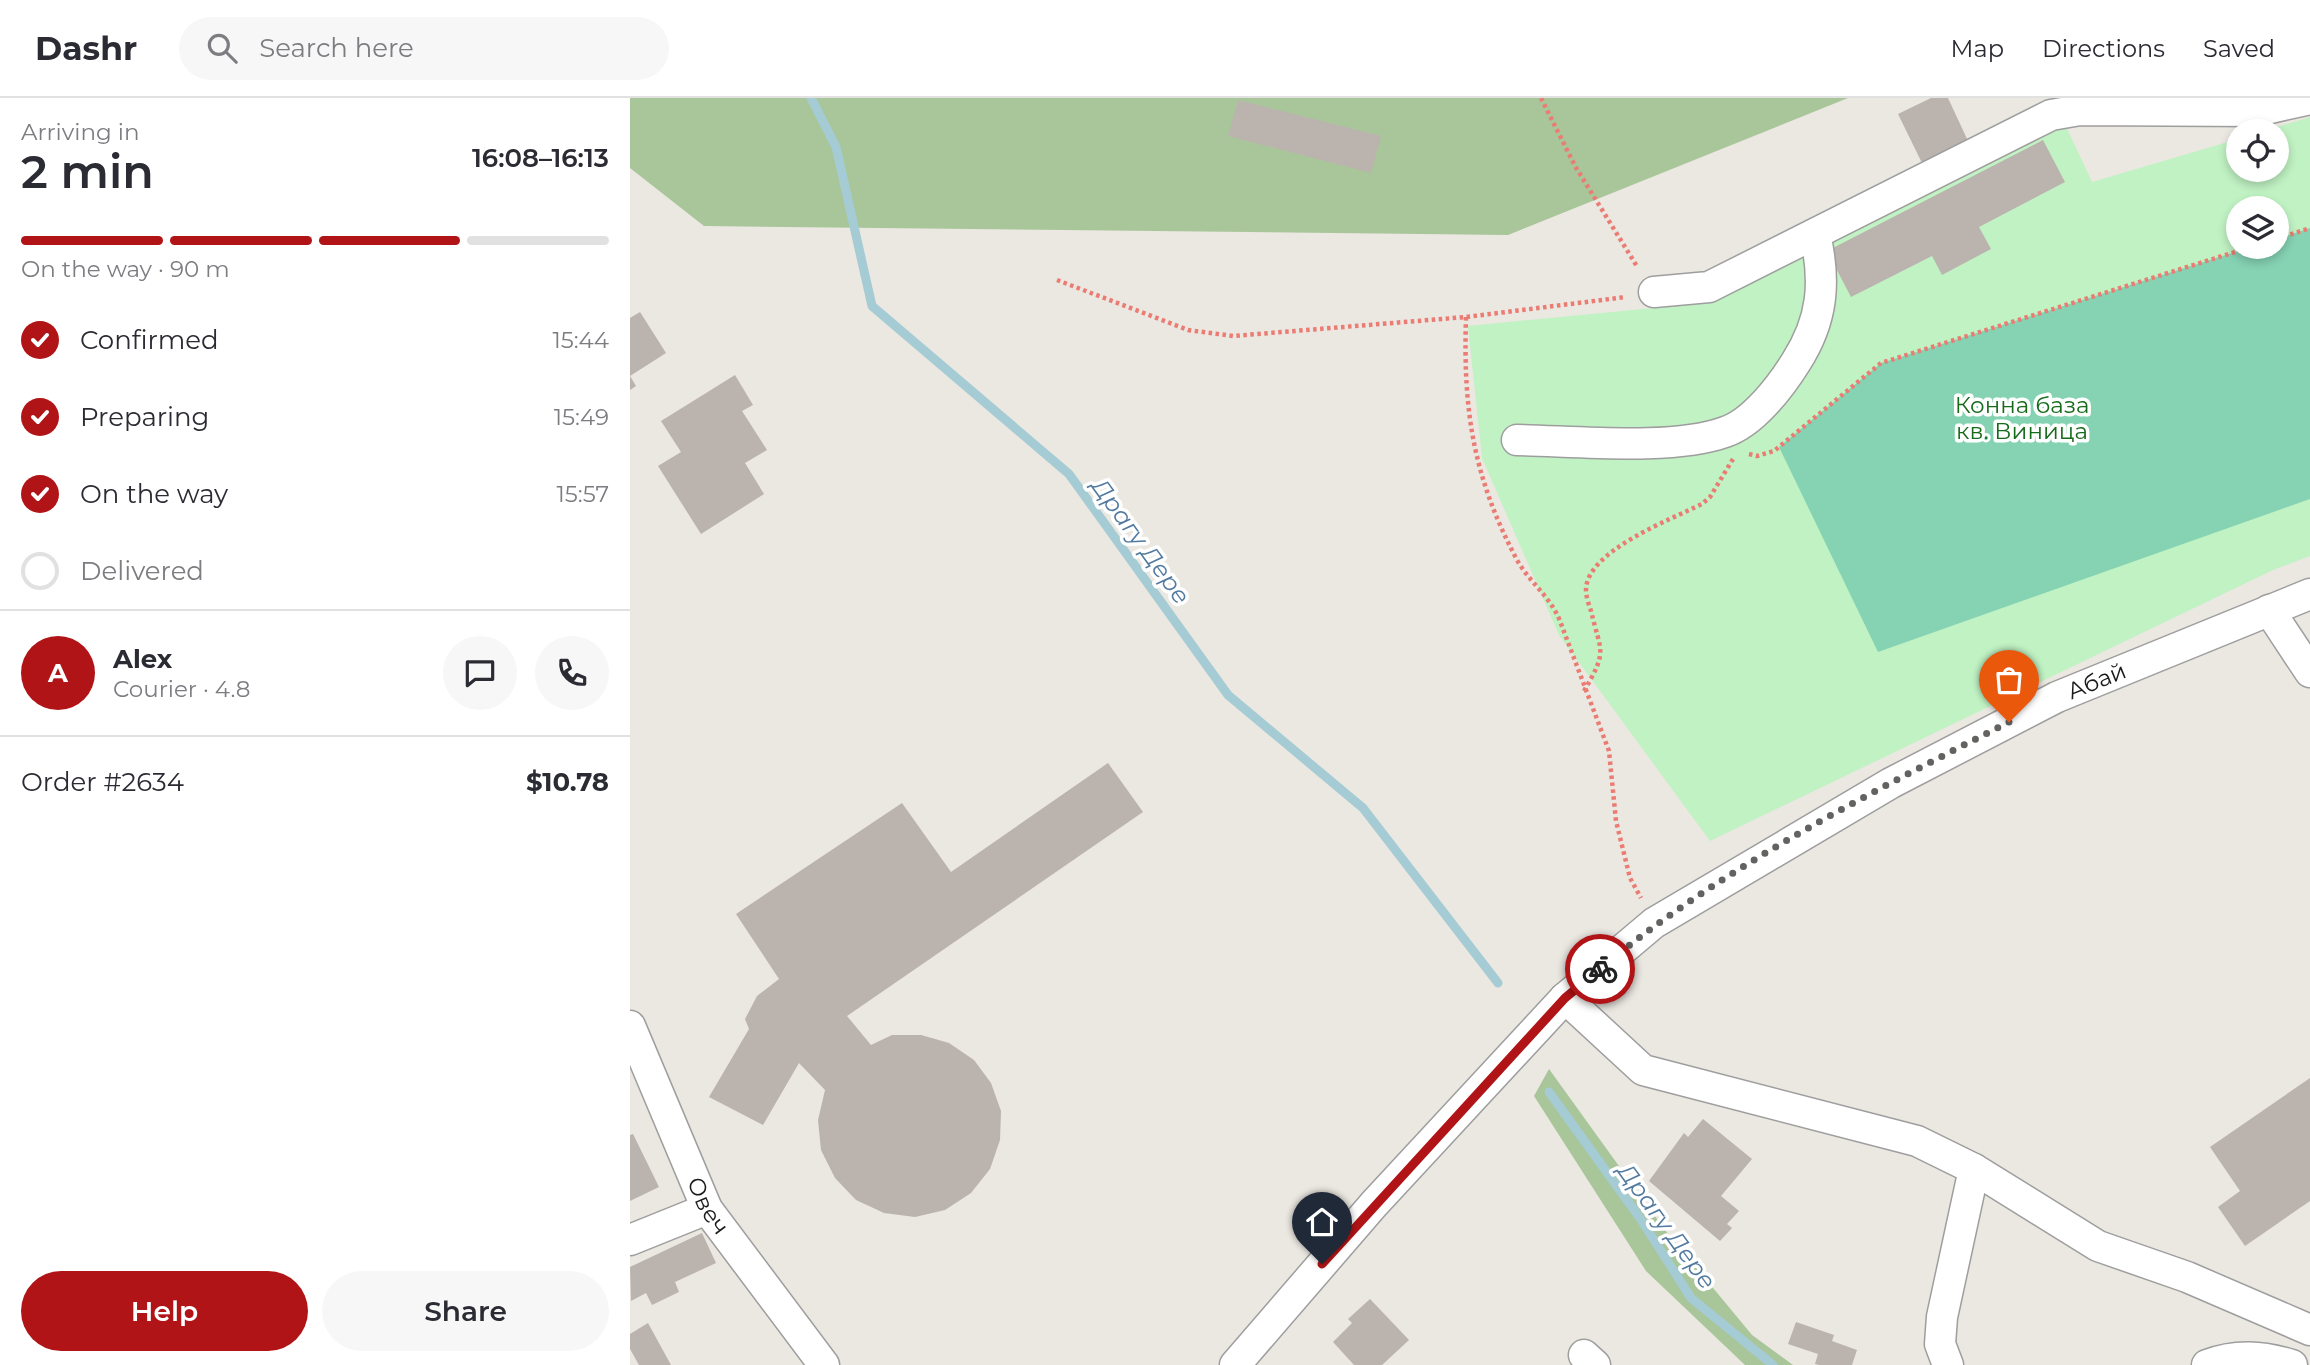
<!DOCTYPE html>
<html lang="en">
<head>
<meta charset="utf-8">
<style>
	:root { --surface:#fff; --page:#f7f7f7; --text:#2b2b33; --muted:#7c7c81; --line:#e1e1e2; --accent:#b11417 }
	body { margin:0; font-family:Montserrat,sans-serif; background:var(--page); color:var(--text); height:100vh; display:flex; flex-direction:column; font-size:26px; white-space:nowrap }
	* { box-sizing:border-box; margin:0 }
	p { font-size:23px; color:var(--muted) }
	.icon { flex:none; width:38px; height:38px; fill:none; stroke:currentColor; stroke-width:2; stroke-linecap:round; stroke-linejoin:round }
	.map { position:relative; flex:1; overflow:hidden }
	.side { display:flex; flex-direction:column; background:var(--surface); width:630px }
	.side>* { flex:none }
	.controls { position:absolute; left:1596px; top:21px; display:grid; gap:14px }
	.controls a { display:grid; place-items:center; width:63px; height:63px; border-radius:50%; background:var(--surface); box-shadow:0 4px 10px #0003; font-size:35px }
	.pin { position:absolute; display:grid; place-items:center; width:60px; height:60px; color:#fff; margin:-72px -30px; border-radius:50% 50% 50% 0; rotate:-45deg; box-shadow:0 0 7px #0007 }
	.pin .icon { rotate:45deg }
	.courier { position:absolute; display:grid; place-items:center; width:70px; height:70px; margin:-35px; border:5px solid #b11417; border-radius:50%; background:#fff; color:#222; box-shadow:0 2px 9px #0007 }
	.summary em { font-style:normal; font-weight:600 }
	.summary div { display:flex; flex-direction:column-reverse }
	.summary { display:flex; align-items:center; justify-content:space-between; height:119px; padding:0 21px }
	h1 { font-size:46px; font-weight:600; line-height:52px }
	.bar { display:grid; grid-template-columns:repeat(4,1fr); gap:10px 7px; align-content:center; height:84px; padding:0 21px }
	.bar i { height:9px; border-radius:5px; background:var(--line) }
	.bar .selected { background:var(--accent) }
	.bar p { grid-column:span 4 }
	.line { display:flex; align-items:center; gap:18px; padding:0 21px; border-top:2px solid var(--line) }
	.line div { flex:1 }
	.round { display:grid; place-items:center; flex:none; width:74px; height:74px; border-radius:37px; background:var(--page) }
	ol { padding:0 21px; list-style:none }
	li { display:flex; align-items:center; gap:21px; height:77px }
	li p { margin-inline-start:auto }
	li .icon { padding:7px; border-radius:50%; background:var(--accent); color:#fff; stroke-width:4 }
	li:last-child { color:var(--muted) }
	li i { width:38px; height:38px; border:4px solid var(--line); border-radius:50% }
	.action { display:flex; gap:14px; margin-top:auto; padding:14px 21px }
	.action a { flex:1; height:80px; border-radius:42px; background:var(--accent); color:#fff; font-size:28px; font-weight:600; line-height:80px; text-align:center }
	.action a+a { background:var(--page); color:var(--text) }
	header { display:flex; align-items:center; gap:42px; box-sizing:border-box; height:98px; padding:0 35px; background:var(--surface); border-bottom:2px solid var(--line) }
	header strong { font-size:33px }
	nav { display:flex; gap:38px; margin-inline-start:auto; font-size:24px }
	.search { width:490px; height:63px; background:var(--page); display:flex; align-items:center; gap:18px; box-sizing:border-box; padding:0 24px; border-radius:38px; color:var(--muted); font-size:26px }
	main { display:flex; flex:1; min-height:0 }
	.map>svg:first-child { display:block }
</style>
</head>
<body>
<header>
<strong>Dashr</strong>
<div class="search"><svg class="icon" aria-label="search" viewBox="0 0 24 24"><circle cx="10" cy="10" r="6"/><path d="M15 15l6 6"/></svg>Search here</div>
<nav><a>Map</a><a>Directions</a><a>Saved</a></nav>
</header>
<main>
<section class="side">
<div class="summary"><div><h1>2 min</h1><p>Arriving in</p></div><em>16:08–16:13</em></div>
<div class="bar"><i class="selected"></i><i class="selected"></i><i class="selected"></i><i></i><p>On the way · 90 m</p></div>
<ol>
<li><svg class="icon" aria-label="check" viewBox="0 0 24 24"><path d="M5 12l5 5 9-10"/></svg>Confirmed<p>15:44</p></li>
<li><svg class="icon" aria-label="check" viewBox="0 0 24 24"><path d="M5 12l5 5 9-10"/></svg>Preparing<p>15:49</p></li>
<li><svg class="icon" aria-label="check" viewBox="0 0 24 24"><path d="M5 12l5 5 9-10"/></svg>On the way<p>15:57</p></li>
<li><i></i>Delivered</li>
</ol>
<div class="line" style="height:126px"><b class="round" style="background:var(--accent);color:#fff">A</b><div><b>Alex</b><p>Courier · 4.8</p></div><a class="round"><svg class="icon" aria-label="chat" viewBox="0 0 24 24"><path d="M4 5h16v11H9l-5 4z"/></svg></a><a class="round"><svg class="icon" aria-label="phone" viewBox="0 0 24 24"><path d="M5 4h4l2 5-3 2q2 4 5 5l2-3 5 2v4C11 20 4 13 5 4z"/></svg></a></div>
<div class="line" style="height:91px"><div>Order #2634</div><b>$10.78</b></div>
<div class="action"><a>Help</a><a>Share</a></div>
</section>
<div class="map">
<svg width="1680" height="1267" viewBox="0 0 1680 1267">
	<rect width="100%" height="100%" fill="#ebe7e1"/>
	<g fill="#a8c699">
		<polygon points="0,0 1218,0 878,137 74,128 0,70"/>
		<polygon points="919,971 1035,1132 1122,1237 1163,1267 1115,1267 1016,1173 904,998"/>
	</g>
	<path fill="#c0f2c3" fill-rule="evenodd" d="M1680,19V458L1643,472L1080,743L929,537L852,360L838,228L1075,205L1434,24L1462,84L1608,41V72H1647V33H1633ZM1608,110H1647V149H1608Z"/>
	<polygon fill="#86d3b4" points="1680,130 1680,401 1248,554 1149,349 1251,265 1621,149 1647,149 1647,141"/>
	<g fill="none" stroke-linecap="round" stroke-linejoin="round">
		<g stroke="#a5cbd5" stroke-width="9">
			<polyline points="181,0 206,49 242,208 439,376 598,597 733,710 868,885"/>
			<polyline points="919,994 1012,1123 1061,1200 1143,1267"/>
		</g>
	</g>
	<g fill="#bbb3ae">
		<polygon points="1301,0 1318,0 1338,43 1292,65 1268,16"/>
		<polygon points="608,2 751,38 741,75 598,38"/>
		<polygon points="1413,42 1435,84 1349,129 1361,151 1312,177 1302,158 1221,199 1197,153"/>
		<polygon points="10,214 36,255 0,278 6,288 0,292 0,220"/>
		<polygon points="105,277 123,307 112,313 137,352 115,365 134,396 71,436 28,368 51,354 31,323"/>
		<polygon points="478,665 513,714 217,918 241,947 262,937 291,937 319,945 344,962 361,985 371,1013 370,1042 360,1071 341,1095 315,1112 285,1119 254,1115 226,1102 205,1080 191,1052 188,1022 195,992 169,965 133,1027 79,999 119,931 115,921 127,898 149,881 106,816 272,705 321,774"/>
		<polygon points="1680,980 1680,1103 1615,1148 1588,1109 1610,1093 1580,1049"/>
		<polygon points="1073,1021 1122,1061 1091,1098 1109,1113 1097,1126 1102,1130 1090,1143 1019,1083 1054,1035 1058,1039"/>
		<polygon points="3,1036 29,1089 0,1103 0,1037"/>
		<polygon points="72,1135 86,1165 45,1184 49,1194 22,1207 16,1195 1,1203 0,1169"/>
		<polygon points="740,1201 779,1242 752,1267 724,1267 703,1244 722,1225 718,1221"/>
		<polygon points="1166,1224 1204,1237 1202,1243 1227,1252 1222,1267 1189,1267 1185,1266 1188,1256 1158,1246"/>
		<polygon points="18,1225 41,1267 9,1267 0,1251 0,1236"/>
	</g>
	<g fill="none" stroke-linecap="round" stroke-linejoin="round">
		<g stroke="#9e9e9e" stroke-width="33">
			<g id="minor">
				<polyline points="1024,194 1079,189 1421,17 1450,12 1627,13 1680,1"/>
				<path d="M887,342C945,343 1043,353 1095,334C1123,325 1151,288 1166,264C1193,222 1196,184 1185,136"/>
				<polyline points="1639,512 1680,574"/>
				<polyline points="935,900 1013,972 1287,1043 1344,1071 1312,1219 1310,1246 1318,1267"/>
				<path id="s1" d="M0,928L77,1111L194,1267"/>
				<polyline points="1344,1071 1468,1148 1557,1179 1680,1232"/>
				<polyline points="0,1142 77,1111"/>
				<polyline points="954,1257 965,1267"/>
				<path id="s2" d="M605,1267L744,1106L935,900L1024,825L1261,685L1427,599L1680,496"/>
				<path d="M1577,1267C1606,1256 1632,1258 1662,1267"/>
			</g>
		</g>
		<g stroke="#ea7c73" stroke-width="4.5" stroke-dasharray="3.5 3.5" stroke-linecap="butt">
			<polyline points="911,0 945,68 1008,170"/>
			<polyline points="1647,141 1680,130"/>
			<polyline points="427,182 558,232 603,238 836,219 996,199"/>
			<path d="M836,219C833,312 843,379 887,462C900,485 920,498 930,523L979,653L986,723L1000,780L1011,800"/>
			<polyline points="1119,356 1127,358 1144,353 1251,265 1621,149"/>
			<path d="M954,593C978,552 971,555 961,513C959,507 956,499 956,492C956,453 1042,421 1072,406L1080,399L1103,361"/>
		</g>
		<use href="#minor" stroke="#fff" stroke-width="30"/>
	</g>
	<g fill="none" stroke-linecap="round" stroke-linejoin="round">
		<path stroke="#636260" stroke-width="7" stroke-dasharray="0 12.6" d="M970,871C1092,769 1238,696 1379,624"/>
		<polyline stroke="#b11417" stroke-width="9" points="692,1166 935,900 970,871"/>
	</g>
	<g text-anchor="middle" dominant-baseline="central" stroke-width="7" stroke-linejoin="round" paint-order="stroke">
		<g font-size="23" fill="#166b1b" stroke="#fff">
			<text x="1392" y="307">Конна база<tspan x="1392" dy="26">кв. Виница</tspan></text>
		</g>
		<g font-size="23" fill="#1a1a1a" stroke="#fff">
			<text stroke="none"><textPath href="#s2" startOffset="1115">Абай</textPath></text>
			<text stroke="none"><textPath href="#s1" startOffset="196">Овеч</textPath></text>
		</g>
		<g font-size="24" font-style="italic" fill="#527a9f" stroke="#fff">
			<text transform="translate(511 443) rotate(54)">Драгу Дере</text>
			<text transform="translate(1037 1128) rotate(54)">Драгу Дере</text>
		</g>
	</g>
</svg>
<div class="controls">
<a><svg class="icon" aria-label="locate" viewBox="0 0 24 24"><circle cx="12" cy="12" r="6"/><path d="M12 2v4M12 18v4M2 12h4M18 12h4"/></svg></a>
<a><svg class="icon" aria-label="layers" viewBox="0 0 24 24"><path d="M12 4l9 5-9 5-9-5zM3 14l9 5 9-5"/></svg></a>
</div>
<div class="pin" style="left:1379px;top:624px;background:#ea580c"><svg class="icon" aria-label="bag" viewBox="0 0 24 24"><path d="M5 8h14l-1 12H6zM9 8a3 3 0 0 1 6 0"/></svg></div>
<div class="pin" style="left:692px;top:1166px;background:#1f2937"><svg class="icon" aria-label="home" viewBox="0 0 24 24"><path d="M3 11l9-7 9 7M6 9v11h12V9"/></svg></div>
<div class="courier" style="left:970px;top:871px"><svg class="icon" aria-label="bike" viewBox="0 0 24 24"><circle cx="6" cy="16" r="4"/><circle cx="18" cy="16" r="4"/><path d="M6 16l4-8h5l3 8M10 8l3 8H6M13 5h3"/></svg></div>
</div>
</main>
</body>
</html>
